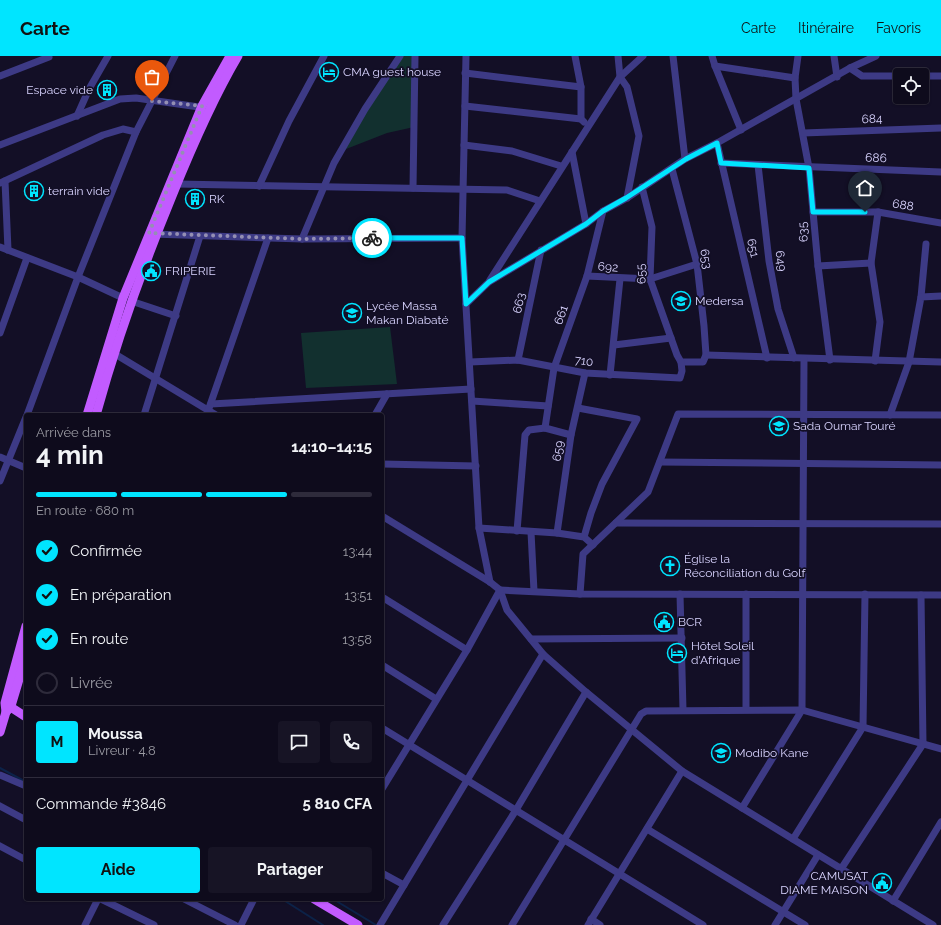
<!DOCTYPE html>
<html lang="fr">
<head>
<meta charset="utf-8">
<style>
	:root { --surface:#0e0b1c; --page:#171425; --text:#f1f3f6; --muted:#9b9ba3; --line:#2e2b3b; --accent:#00e5ff }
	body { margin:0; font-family:Raleway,sans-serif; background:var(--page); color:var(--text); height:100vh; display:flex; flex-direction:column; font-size:15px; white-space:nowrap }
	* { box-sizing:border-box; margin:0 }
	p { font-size:13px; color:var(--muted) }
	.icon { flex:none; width:22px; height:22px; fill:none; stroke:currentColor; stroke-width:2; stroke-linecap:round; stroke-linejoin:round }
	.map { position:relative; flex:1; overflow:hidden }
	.side { position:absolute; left:24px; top:357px; width:360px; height:488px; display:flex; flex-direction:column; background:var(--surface); border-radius:4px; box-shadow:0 1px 3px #0004,0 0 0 1px var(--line) }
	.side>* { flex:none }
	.tools { position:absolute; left:893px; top:12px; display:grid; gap:8px }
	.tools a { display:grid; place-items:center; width:36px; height:36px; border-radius:4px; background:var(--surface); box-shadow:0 1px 3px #0004,0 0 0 1px var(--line); font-size:20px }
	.pin { position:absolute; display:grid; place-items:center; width:34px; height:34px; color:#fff; margin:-41px -17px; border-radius:50% 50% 50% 0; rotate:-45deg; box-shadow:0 0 4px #0007 }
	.pin .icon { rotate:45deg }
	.courier { position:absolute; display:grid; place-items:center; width:40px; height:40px; margin:-20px; border:3px solid #00e5ff; border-radius:50%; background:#fff; color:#222; box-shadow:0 1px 5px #0007 }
	.head em { font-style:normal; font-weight:700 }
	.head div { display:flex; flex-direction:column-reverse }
	.head { display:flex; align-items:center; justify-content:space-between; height:68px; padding:0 12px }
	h1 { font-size:26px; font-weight:700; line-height:30px }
	.bar { display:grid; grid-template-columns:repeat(4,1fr); gap:6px 4px; align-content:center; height:48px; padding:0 12px }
	.bar i { height:5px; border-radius:3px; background:var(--line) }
	.bar .selected { background:var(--accent) }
	.bar p { grid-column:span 4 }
	.line { display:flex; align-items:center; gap:10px; padding:0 12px; border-top:1px solid var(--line) }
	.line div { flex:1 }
	.round { display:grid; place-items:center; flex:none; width:42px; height:42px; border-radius:4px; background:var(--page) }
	ol { padding:0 12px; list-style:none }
	li { display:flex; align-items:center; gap:12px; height:44px }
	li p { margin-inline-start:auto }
	li .icon { padding:4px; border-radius:50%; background:var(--accent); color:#111; stroke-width:4 }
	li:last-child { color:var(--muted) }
	li i { width:22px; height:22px; border:2px solid var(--line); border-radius:50% }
	.cta { display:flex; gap:8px; margin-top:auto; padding:8px 12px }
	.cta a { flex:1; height:46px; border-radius:4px; background:var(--accent); color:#111; font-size:16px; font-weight:700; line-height:46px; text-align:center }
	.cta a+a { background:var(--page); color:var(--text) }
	header { display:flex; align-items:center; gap:24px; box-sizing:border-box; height:56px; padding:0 20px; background:var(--accent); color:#111 }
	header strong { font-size:19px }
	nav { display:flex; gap:22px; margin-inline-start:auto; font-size:14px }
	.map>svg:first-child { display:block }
</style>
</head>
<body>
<header>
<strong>Carte</strong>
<nav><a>Carte</a><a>Itinéraire</a><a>Favoris</a></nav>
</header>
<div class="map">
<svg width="941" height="869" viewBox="0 0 941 869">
	<rect width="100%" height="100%" fill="#130f26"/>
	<g fill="#12302f">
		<polygon points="401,0 415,0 414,71 387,77 341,95"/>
		<polygon points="390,271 397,328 306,332 301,277"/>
	</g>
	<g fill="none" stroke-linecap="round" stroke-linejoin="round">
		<g stroke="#0c2248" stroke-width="2">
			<polyline points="0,712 26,726"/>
			<polyline points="282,843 323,869"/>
			<polyline points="333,843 376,869"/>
		</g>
		<g stroke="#3d3a85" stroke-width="7">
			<polyline points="466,0 462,182 479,472 490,526"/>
			<polyline points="575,0 581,31 581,63 584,66"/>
			<polyline points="618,0 620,21 627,31 639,80 627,142"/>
			<polyline points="673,0 685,103"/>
			<polyline points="712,0 715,10 741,74"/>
			<polyline points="798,0 795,22 796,43 809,112 818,210 830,304"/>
			<polyline points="834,0 837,21"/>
			<polyline points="715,10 795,22"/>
			<polyline points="850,12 862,20 900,20"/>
			<polyline points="465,17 581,31"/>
			<polyline points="0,20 49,1"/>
			<polyline points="922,20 941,20"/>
			<polyline points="465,50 581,63"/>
			<polyline points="77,60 89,33 108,0"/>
			<polyline points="803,77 941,72"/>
			<polyline points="717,87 767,302"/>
			<polyline points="0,89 120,43 136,42 206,52"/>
			<polyline points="464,89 512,95 561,110"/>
			<polyline points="572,96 586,168"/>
			<polyline points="721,107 941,116"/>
			<polyline points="758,109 769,205 778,253 794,302"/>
			<polyline points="5,125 8,194"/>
			<polyline points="0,127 103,79 123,73 136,76"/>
			<polyline points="177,128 507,134 540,145"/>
			<polyline points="259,130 289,65 324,0"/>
			<polyline points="642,131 652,171 650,223 677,299 681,306 703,306 706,299 704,270 697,208 672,113"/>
			<polyline points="413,132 415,0"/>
			<polyline points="813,156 878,156 941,167"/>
			<polyline points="152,178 302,183 462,182"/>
			<polyline points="302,183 334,107 365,53 400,0"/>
			<polyline points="0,191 78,221 123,242"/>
			<polyline points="818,210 871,207"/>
			<polyline points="587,220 650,223 697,208"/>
			<polyline points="490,224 620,21 643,0"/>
			<polyline points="921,241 926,188"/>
			<polyline points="131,245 176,260"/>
			<polyline points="466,248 489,226 586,168 603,155 627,142 685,103 717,87 850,12 876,0"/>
			<polyline points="0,277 27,202"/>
			<polyline points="614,289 671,282"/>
			<polyline points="110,295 216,359"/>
			<polyline points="706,299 941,306"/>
			<polyline points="518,304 541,194"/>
			<polyline points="875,305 880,266 871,207 878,156"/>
			<polyline points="470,306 518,304 585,317 680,322 682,315 681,306"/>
			<polyline points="610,319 620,223"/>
			<polyline points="472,345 548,350"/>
			<polyline points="211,348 471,333"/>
			<polyline points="578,352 637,363 602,428 591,457 584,481"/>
			<polyline points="208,355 268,182"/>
			<polyline points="27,359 78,221 136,76 175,0"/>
			<polyline points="144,359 200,180"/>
			<polyline points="375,359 387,338"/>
			<polyline points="890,359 909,306 921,241 941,240"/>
			<polyline points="545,372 554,312 587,220 603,155"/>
			<polyline points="0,401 26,412"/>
			<polyline points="660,406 941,409"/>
			<polyline points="382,408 476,410"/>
			<polyline points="0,425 26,361"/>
			<polyline points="382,460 490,526 500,534 507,554 543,598 586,636 682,715 933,869"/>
			<polyline points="616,467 941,468"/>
			<polyline points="479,472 557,477 584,481 593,489"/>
			<polyline points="517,475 525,379 529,374 545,372 571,379"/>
			<polyline points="531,476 534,535"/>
			<polyline points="557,477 571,379 585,317"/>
			<polyline points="500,534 580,538 941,539"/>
			<polyline points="580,538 583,498 648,436 678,358 941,359"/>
			<polyline points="680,538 683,654"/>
			<polyline points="746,538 746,653"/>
			<polyline points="382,541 467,594"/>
			<polyline points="531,583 682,582"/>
			<polyline points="382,609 436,643"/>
			<polyline points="382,672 703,869"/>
			<polyline points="0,719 26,730"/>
			<polyline points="382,733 467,594 500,534"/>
			<polyline points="0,750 26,764"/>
			<polyline points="742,752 802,654 804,303"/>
			<polyline points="647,773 805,869"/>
			<polyline points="793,783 863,671 865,538"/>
			<polyline points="0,790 26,804"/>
			<polyline points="841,813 923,688 921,539"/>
			<polyline points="382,817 404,829"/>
			<polyline points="101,843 154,869"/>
			<polyline points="184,843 235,869"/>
			<polyline points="893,845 941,766"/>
			<polyline points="591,863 600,869"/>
			<polyline points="85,869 98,843"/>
			<polyline points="241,869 254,843"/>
			<polyline points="380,869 543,598"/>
			<polyline points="443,869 516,754 586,636"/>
			<polyline points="512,869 641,658 646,655 802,654 941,693"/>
			<polyline points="588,869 682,715"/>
			<polyline points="775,869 818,799"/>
		</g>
		<g stroke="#c25bff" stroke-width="9">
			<polyline points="87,359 123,242 202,50 230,0"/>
			<path d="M96,359C117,283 142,213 172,140C191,93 212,44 238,0"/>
			<polyline points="6,648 26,661"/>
			<polyline points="6,656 5,647 26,570"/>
			<polyline points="0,676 6,656 11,650 26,600"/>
			<polyline points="314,843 358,869"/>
		</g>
	</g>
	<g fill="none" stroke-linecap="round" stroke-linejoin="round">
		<polyline stroke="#948fb3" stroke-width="4" stroke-dasharray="0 7.2" points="152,45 202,50 149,177 302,183 372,182"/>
		<polyline stroke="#00e5ff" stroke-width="5" points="372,182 462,182 466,248 489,226 586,168 603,155 626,142 686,103 717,87 721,107 809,112 813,156 865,156"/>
	</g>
	<defs>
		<g id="hotel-ring" transform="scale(1)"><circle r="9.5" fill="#130f26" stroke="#00e5ff" stroke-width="1.5"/><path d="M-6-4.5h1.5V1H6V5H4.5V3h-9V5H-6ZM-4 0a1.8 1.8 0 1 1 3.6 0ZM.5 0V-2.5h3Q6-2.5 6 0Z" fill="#00e5ff"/></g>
		<g id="building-ring" transform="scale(1)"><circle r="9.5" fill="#130f26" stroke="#00e5ff" stroke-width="1.5"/><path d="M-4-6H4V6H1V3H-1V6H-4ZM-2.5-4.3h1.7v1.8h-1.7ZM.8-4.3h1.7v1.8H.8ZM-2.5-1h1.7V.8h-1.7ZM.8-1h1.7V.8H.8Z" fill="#00e5ff"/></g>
		<g id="civic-ring" transform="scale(1)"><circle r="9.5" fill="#130f26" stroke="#00e5ff" stroke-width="1.5"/><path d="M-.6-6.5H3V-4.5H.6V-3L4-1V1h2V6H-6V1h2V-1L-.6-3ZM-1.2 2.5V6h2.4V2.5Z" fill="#00e5ff"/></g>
		<g id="school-ring" transform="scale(1)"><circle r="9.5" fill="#130f26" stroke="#00e5ff" stroke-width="1.5"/><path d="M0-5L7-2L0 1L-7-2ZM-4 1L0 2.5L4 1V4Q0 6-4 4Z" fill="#00e5ff"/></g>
		<g id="church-ring" transform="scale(1)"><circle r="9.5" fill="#130f26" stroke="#00e5ff" stroke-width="1.5"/><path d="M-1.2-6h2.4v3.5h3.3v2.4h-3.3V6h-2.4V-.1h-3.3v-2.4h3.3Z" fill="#00e5ff"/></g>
		<g id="university-ring" transform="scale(1)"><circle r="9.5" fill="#130f26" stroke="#00e5ff" stroke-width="1.5"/><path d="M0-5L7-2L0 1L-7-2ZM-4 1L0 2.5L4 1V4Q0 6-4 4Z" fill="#00e5ff"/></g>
	</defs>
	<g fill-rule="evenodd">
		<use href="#hotel-ring" x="329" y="16"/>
		<use href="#building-ring" x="107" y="34"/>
		<use href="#building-ring" x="34" y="135"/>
		<use href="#building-ring" x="195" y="143"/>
		<use href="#civic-ring" x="151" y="215"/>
		<use href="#school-ring" x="681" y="245"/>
		<use href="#school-ring" x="352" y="257"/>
		<use href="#school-ring" x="779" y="370"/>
		<use href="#church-ring" x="670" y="510"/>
		<use href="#civic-ring" x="664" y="566"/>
		<use href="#hotel-ring" x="677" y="597"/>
		<use href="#university-ring" x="721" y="697"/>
		<use href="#civic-ring" x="882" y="827"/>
	</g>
	<g text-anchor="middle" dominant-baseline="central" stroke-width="3.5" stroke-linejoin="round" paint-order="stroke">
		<g font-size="12" fill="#d9d4ff" stroke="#130f26" text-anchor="start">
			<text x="343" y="16">CMA guest house</text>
			<text x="93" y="34" text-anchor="end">Espace vide</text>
			<text x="48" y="135">terrain vide</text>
			<text x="209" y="143">RK</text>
			<text x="165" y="215">FRIPERIE</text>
			<text x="695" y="245">Medersa</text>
			<text x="366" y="250">Lycée Massa<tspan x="366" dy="14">Makan Diabaté</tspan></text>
			<text x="793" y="370">Sada Oumar Touré</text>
			<text x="684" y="503">Église la<tspan x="684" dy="14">Réconciliation du Golf</tspan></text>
			<text x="678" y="566">BCR</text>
			<text x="691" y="590">Hôtel Soleil<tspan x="691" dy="14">d'Afrique</tspan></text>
			<text x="735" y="697">Modibo Kane</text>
			<text x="868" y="820" text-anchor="end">CAMUSAT<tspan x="868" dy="14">DIAME MAISON</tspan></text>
		</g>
		<g font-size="12" fill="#d9d4ff" stroke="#130f26">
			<text transform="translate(872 63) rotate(-2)">684</text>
			<text transform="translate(876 102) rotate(2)">686</text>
			<text transform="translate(903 149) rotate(9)">688</text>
			<text transform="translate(803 176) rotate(-95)">635</text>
			<text transform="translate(753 192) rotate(77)">651</text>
			<text transform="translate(706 203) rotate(80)">653</text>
			<text transform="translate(781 205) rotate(81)">649</text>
			<text transform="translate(608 211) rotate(4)">692</text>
			<text transform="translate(641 218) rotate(-95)">655</text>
			<text transform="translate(519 247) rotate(-78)">663</text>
			<text transform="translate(561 259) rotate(-70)">661</text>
			<text transform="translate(584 305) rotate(7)">710</text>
			<text transform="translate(558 395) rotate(-82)">659</text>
		</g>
	</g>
</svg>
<div class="tools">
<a><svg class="icon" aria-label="locate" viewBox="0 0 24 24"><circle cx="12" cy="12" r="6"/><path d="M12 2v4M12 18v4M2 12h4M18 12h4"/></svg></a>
</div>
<div class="pin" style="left:152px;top:45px;background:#ea580c"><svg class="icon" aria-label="bag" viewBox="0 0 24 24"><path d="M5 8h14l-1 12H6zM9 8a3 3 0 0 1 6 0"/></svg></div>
<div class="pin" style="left:865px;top:156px;background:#1f2937"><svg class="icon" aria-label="home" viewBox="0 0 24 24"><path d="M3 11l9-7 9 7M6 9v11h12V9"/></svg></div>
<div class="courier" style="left:372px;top:182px"><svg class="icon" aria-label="bike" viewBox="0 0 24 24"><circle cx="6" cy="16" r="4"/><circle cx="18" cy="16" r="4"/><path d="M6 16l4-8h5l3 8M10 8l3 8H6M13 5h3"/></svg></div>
<section class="side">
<div class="head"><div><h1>4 min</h1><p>Arrivée dans</p></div><em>14:10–14:15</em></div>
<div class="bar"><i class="selected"></i><i class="selected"></i><i class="selected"></i><i></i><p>En route · 680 m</p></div>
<ol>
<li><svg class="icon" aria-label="check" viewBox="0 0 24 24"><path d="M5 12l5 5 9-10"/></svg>Confirmée<p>13:44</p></li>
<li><svg class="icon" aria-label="check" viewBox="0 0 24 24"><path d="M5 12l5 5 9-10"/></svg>En préparation<p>13:51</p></li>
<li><svg class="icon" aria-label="check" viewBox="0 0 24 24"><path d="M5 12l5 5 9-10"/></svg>En route<p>13:58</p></li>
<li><i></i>Livrée</li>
</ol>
<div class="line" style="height:72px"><b class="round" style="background:var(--accent);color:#111">M</b><div><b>Moussa</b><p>Livreur · 4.8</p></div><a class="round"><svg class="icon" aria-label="chat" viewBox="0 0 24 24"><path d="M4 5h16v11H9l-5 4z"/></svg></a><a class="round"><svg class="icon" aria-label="phone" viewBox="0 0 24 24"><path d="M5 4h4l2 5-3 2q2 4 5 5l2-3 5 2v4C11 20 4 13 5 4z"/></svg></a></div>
<div class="line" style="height:52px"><div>Commande #3846</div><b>5 810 CFA</b></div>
<div class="cta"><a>Aide</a><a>Partager</a></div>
</section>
</div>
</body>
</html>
